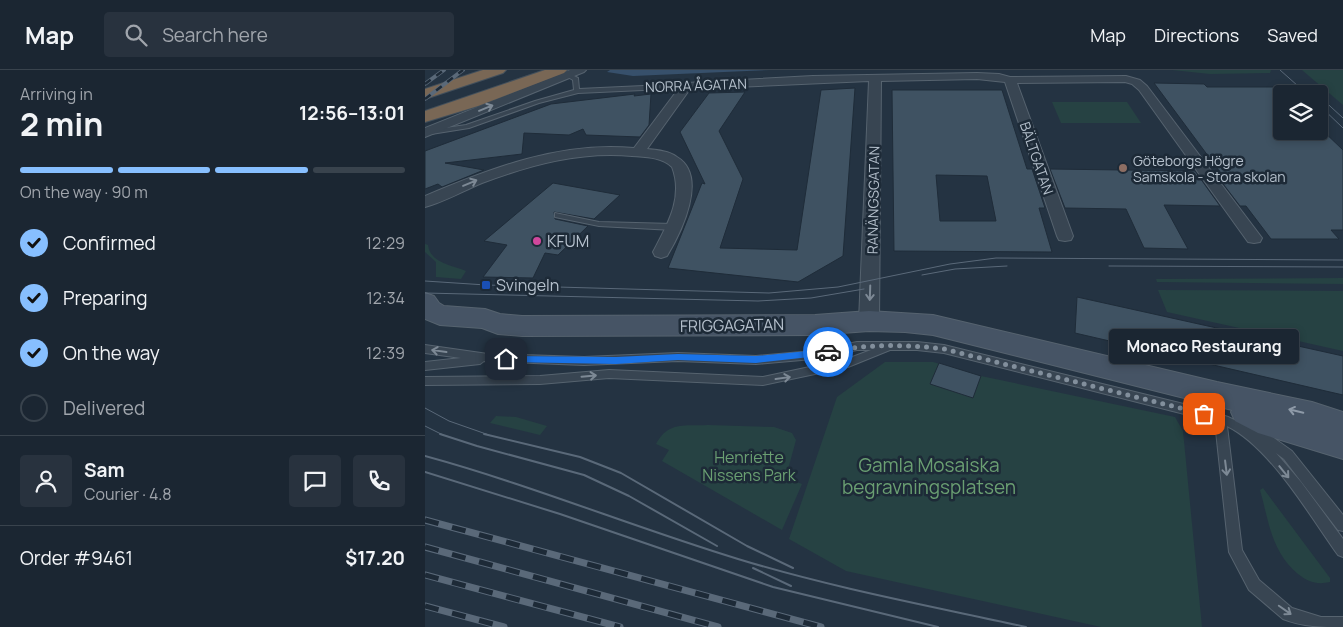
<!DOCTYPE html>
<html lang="en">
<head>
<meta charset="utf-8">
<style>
	:root { --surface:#1b2632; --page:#28323e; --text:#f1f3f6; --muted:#a0a5ac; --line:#39434d; --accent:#87bfff }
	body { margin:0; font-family:Manrope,sans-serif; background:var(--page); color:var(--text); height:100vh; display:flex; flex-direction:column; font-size:19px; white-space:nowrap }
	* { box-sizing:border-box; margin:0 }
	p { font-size:16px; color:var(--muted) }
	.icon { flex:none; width:28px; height:28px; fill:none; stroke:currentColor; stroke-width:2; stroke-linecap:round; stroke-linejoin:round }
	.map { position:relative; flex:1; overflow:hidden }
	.panel { display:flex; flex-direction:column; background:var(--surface); width:425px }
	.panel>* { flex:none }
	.buttons { position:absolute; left:848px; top:15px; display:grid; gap:10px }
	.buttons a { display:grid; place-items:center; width:55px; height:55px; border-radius:5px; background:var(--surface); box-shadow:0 2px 8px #0003,0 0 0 1px var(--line); font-size:25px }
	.pin { position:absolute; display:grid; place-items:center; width:42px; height:42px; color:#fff; margin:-21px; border-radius:10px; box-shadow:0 2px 8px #0006 }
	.courier { position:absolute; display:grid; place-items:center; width:50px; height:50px; margin:-25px; border:4px solid #1a73e8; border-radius:50%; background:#fff; color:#222; box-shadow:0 1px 6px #0007 }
	.bubble { position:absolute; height:35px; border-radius:5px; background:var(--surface); box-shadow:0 2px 8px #0003,0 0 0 1px var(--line); font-size:16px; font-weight:700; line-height:35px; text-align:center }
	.summary em { font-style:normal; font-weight:700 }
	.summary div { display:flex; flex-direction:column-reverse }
	.summary { display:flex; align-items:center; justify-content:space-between; height:85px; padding:0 20px }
	h1 { font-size:32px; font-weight:700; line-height:38px }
	.bar { display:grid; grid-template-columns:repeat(4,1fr); gap:8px 5px; align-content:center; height:60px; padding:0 20px }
	.bar i { height:6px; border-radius:4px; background:var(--line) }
	.bar .active { background:var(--accent) }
	.bar p { grid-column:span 4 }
	.line { display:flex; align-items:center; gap:12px; padding:0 20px; border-top:1px solid var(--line) }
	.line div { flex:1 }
	.round { display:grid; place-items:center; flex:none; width:52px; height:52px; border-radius:5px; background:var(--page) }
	ol { padding:0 20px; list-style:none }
	li { display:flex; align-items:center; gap:15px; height:55px }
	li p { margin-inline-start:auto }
	li .icon { padding:5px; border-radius:50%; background:var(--accent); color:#111; stroke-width:4 }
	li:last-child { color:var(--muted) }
	li i { width:28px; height:28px; border:2px solid var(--line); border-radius:50% }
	header { display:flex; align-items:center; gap:30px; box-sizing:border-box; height:70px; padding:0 25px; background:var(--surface); border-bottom:1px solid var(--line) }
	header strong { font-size:24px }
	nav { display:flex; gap:28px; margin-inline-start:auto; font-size:18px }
	.search { width:350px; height:45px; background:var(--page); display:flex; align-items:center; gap:12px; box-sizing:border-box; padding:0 18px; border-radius:5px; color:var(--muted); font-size:19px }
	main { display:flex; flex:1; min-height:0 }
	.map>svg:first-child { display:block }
</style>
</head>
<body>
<header>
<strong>Map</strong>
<div class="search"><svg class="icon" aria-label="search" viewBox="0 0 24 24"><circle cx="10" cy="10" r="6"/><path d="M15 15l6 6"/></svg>Search here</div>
<nav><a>Map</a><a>Directions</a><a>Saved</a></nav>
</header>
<main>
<section class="panel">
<div class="summary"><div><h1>2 min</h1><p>Arriving in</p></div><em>12:56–13:01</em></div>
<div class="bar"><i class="active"></i><i class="active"></i><i class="active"></i><i></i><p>On the way · 90 m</p></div>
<ol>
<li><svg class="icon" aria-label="check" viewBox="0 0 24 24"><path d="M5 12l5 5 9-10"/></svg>Confirmed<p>12:29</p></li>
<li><svg class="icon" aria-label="check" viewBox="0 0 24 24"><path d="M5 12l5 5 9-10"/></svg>Preparing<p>12:34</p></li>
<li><svg class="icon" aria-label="check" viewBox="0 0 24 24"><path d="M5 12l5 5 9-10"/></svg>On the way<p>12:39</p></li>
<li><i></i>Delivered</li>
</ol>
<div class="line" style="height:90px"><a class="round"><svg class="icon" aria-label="person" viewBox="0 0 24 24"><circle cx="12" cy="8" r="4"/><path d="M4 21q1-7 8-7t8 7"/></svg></a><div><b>Sam</b><p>Courier · 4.8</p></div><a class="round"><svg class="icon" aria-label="chat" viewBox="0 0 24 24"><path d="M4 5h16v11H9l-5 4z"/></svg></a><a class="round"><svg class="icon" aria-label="phone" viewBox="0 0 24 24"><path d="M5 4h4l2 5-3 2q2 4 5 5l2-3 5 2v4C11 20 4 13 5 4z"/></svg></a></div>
<div class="line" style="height:65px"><div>Order #9461</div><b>$17.20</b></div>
</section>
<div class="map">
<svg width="918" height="557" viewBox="0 0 918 557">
	<rect width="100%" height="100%" fill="#243342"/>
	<g fill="#264243">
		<polygon points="747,0 846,0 845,3 785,4"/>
		<polygon points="877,0 918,0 918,35"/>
		<polygon points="627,32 702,32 716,53 636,53"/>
		<path d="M0,174L3,175C5,193 27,195 41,201L36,209L11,207V192L0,182Z"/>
		<polygon points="918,208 918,214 732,212 731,209"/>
		<polygon points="733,220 918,221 918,281 742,242"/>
		<polygon points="460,292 508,292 556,306 750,347 758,361 777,557 676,557 421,501 364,469 412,327"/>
		<polygon points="71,346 91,347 122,356 115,365 65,353"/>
		<path d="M283,355L349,357L367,363L371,370L362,403L366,410L377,414L357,460L237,391L244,380L231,374C243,351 260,356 283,355Z"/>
		<path d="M838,418L905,508V512C892,515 883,512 873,504C846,481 844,452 835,420Z"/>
	</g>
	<polygon fill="#37506b" points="185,0 345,0 208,6 182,2"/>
	<g fill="#3f5262" stroke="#1f2c39" fill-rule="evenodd">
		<polygon points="729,13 779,14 782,17 856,17 856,61 894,61 894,57 918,80 918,160 906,160 914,169 846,169 821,136 815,136 789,102 795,102"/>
		<polygon points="430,18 418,186 373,212 243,198 277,113 280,114 255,62 284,23 320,22 294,61 318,109 295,178 372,180 396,20"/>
		<path d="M467,20H577L602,99H607L620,138H614L627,182L469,181ZM511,105L562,106L571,151H515Z"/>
		<polygon points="210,24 209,26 226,24 224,55 215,67 161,65 158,59 144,65 99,63 97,84 20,93 59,100 17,117 13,114 0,119 0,81 126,34"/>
		<polygon points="625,99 770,101 795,136 739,135 763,179 719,178 701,139 640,138"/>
		<polygon points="128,113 195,125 169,149 129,142 130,149 163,156 133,185 120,183 108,208 58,207 82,175 59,171"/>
		<polygon points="652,227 918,286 918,325 650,263"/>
		<polygon points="514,293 556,306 548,328 505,314"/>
	</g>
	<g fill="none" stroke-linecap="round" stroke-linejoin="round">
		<g stroke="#56636f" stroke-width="2">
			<g id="lane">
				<polygon points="141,4 145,4 153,8 154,19 261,14 264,16 261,18 153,23 114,33 44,58 0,65 0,61 41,55 110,31 149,20 148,10 141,6"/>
				<polygon points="130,143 174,152 248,154 252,157 248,160 174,156 130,147"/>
				<path d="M432,272H492L519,275L779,339L803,347L820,355L825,352L829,354L867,381L918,445V461L913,460L859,389L851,383L876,412L918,469V487L913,485C885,446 845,377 802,356L817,480L834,510L867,538L896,547H918V557C896,557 879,557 858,549L824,520L804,482L790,352L779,349L519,283L492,280H465L423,297L338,315L184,308L115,314L0,315V307L115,306L184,300L338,307L422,289L446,280H432L388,289L331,294L253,291L159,295L59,291L55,294L0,300V292L36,288L0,283V275L63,284L159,287L253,283L331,286L388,281Z"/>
			</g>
		</g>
		<g stroke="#56636f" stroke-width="2">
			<g id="street">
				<polygon points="145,0 161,0 159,2 0,67 0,58"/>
				<path d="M552,3L574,4L585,7L701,6L715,10L722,16L837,168L835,172L829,173L823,172L714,20L707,14L700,12L592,13L648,166L646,170L640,171L634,170L632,166L580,12L552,9L456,11L454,251L451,256L444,258L437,256L434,251L444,11L265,19L222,79C232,80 244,81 252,87C284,106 256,163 242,186L236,188L230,186L228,182C242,155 259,128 247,97C237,87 221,87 207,86C156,81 105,95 57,113C38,121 19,132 0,137V126C66,98 136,71 209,78L257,14L261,13L388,6Z"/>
			</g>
		</g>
		<g stroke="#56636f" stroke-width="2">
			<polygon id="secondary" points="0,223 9,226 14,233 19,236 60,239 75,244 97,246 390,245 444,241 508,245 792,312 887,332 918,342 918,389 833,363 810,351 806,342 807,340 508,265 480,262 444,261 390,265 97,266 73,264 57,258 15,255 0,249"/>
		</g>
		<g stroke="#43505c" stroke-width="2">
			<g id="highway">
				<polygon points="58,0 81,0 78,3 0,29 0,19"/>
				<polygon points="120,0 142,0 139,3 53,36 0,52 0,41"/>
			</g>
		</g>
		<use href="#lane" fill="#384552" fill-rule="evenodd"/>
		<use href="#street" fill="#384552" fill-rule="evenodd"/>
		<use href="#secondary" fill="#465465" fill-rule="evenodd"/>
		<use href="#highway" fill="#796755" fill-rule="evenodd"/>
		<g stroke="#5a6979" stroke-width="1">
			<polyline points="855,0 882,24"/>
			<polyline points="894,26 918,48"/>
			<polyline points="894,35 918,58"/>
			<polyline points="684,196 918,197"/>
			<polyline points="497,205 530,199 582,196"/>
			<polyline points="0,211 61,215 344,223 413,217 525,194 571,188 918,190"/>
			<polyline points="0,223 333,231 386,228 439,219"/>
			<polyline points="0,338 24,351 64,365"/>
			<polyline points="0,356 18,365"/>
		</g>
		<g stroke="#5a6979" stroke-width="2">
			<polyline points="15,364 52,376 159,405 204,426 292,476"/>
			<polyline points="59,364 155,387 196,403 322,476 368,498"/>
			<path d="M0,386C106,415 208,457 313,489C408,518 505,536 601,557"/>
			<polyline points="0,402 135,444 348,517 513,557"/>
			<polyline points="328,498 366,516"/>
		</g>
		<g stroke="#5a6979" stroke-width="4">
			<g id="rail-far1">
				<polyline points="0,14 19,0"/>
				<polyline points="0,29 38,0"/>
			</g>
		</g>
		<g stroke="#5a6979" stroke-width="7">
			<g id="rail">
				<polyline points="0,450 396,557"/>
				<polyline points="0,477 293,557"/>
				<polyline points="0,505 195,557"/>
				<polyline points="0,536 79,557"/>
			</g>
		</g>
		<use href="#rail-far1" stroke="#1d2a37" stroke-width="2.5" stroke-dasharray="7" stroke-linecap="butt"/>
		<use href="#rail" stroke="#1d2a37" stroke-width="5" stroke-dasharray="14" stroke-linecap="butt"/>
	</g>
	<defs><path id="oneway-shaft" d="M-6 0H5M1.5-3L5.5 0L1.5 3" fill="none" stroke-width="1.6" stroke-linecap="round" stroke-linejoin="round" transform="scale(1.25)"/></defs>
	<g stroke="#7d8995">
		<use href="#oneway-shaft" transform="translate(61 38) rotate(-22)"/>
		<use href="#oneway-shaft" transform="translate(45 113) rotate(-23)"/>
		<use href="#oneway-shaft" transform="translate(445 223) rotate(92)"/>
		<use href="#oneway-shaft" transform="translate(14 281) rotate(-172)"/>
		<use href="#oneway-shaft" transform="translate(164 306) rotate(-5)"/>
		<use href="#oneway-shaft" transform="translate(358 308) rotate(-8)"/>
		<use href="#oneway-shaft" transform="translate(801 398) rotate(83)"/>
		<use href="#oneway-shaft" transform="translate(859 402) rotate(51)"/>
		<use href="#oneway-shaft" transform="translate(860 540) rotate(35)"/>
	</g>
	<use stroke="#8e9aa8" href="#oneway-shaft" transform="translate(871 341) rotate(-167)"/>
	<polygon fill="#1a73e8" points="403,279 407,282 403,285 331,293 253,290 191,294 81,292 77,289 81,286 191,287 253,284 331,286"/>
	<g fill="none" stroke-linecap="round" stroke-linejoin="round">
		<path stroke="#828f9c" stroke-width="5" stroke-dasharray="0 9" d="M403,282C441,274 480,274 519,279L779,344"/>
	</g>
	<circle fill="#8d6e63" stroke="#1d2a37" stroke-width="2" cx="698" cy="98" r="5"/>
	<circle fill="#d1479c" stroke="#1d2a37" stroke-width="2" cx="112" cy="171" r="5"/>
	<rect fill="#1a4fb4" stroke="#1d2a37" stroke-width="2" x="56" y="210" width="10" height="10" rx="2.5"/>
	<g text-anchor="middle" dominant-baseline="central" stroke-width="5" stroke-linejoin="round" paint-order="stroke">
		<g font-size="14" fill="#b5c0cc" stroke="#1d2a37">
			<text transform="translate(271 15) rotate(-2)">NORRA ÅGATAN</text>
			<text transform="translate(612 88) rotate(71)">BÄLTGATAN</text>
			<text transform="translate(448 130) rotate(-89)">RANÄNGSGATAN</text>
		</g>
		<g font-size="14" fill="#b5c0cc" stroke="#1d2a37" text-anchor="start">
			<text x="708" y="90">Göteborgs Högre<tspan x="708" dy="16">Samskola - Stora skolan</tspan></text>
		</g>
		<g font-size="16" fill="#b5c0cc" stroke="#1d2a37" text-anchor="start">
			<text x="122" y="171">KFUM</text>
			<text x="71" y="215">Svingeln</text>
		</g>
		<g font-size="16" fill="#b5c0cc" stroke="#1d2a37">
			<text transform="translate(307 255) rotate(-1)">FRIGGAGATAN</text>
		</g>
		<g font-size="16" fill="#6a9f72" stroke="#1d2a37">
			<text x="324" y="387">Henriette<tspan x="324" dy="18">Nissens Park</tspan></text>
		</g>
		<g font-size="19" fill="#6a9f72" stroke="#1d2a37">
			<text x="504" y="395">Gamla Mosaiska<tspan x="504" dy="22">begravningsplatsen</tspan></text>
		</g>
	</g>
</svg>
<div class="buttons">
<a><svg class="icon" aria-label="layers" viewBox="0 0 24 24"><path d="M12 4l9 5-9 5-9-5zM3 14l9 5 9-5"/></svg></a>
</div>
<div class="pin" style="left:779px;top:344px;background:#ea580c"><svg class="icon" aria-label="bag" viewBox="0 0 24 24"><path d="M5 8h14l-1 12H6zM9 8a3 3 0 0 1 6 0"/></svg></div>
<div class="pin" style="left:81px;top:289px;background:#1f2937"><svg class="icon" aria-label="home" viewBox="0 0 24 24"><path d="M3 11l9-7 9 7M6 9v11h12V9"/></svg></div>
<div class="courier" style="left:403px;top:282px"><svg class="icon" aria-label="car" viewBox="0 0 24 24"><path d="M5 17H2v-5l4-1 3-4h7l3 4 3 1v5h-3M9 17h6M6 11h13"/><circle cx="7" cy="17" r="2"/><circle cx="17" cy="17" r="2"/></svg></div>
<div class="bubble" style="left:684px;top:259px;width:190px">Monaco Restaurang</div>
</div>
</main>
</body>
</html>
